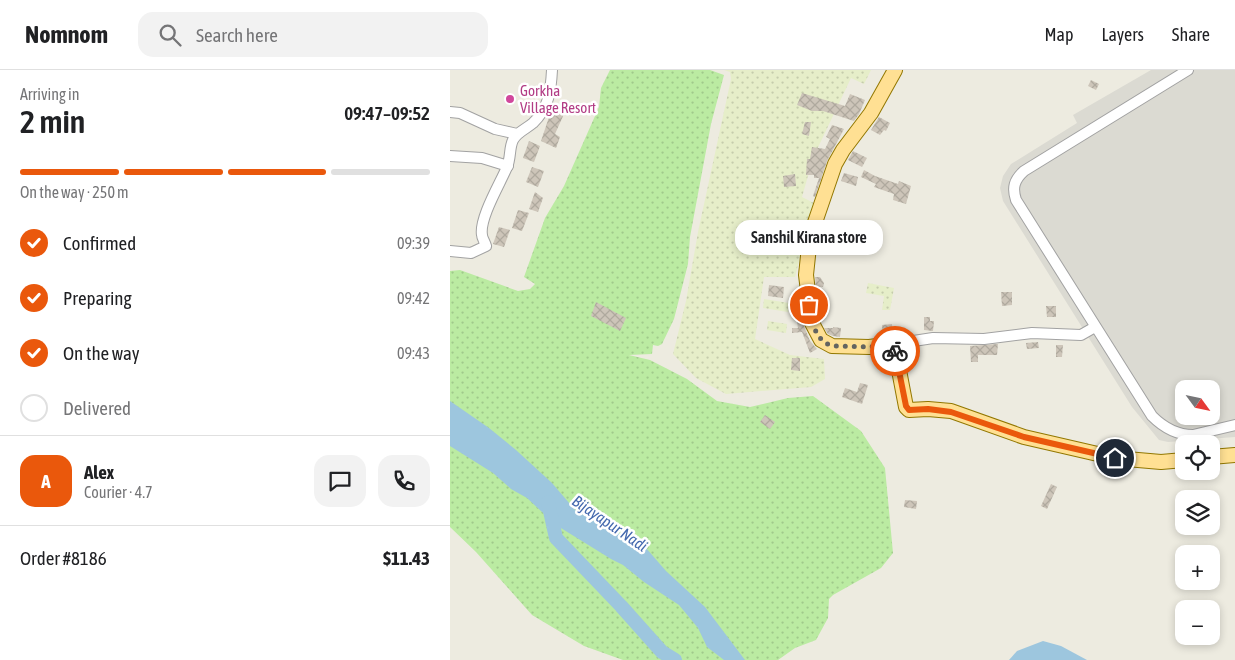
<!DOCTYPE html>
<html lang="en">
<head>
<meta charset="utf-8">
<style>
	:root { --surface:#fff; --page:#f2f2f2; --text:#202124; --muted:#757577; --line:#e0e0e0; --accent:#ea580c }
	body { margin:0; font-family:"Asap Condensed",sans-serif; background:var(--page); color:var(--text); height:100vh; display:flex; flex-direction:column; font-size:19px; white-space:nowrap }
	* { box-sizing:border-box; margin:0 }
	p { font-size:16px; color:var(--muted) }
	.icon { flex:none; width:28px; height:28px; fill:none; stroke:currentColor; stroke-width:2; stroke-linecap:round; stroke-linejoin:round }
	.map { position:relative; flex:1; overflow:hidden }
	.details { display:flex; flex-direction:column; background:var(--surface); width:450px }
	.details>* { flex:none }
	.needle { width:32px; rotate:123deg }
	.fabs { position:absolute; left:725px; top:310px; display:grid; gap:10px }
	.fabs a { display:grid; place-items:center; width:45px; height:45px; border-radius:10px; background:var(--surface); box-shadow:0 2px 8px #0003; font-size:25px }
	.pin { position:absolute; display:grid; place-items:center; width:42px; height:42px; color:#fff; margin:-21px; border:2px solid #fff; border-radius:50%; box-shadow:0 1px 5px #0007 }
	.courier { position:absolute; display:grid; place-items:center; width:50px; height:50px; margin:-25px; border:4px solid #ea580c; border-radius:50%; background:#fff; color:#222; box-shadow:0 1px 6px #0007 }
	.bubble { position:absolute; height:35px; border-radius:15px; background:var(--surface); box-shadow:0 2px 8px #0003; font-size:16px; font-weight:600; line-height:35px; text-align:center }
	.headline em { font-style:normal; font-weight:600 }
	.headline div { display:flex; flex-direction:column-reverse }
	.headline { display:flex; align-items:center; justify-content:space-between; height:85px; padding:0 20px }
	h1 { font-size:32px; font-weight:600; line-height:38px }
	.bar { display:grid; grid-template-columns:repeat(4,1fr); gap:8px 5px; align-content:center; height:60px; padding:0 20px }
	.bar i { height:6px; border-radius:4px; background:var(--line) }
	.bar .active { background:var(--accent) }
	.bar p { grid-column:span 4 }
	.line { display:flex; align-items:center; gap:12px; padding:0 20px; border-top:1px solid var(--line) }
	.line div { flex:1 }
	.round { display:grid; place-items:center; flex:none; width:52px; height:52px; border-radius:15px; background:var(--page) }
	ol { padding:0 20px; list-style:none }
	li { display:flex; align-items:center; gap:15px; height:55px }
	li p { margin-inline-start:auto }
	li .icon { padding:5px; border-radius:50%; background:var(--accent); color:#fff; stroke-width:4 }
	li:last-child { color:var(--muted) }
	li i { width:28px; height:28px; border:2px solid var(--line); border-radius:50% }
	header { display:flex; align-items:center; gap:30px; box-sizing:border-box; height:70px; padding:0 25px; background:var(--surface); border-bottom:1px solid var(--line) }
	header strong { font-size:24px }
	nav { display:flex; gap:28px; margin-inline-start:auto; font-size:18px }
	.search { width:350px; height:45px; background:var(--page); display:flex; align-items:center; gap:12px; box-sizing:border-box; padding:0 18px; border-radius:15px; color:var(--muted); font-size:19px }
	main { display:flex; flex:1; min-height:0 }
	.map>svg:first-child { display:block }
</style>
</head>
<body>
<header>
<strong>Nomnom</strong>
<div class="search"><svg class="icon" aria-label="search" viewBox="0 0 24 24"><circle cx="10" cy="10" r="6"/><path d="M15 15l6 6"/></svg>Search here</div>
<nav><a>Map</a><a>Layers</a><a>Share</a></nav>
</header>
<main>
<section class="details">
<div class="headline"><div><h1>2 min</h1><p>Arriving in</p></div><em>09:47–09:52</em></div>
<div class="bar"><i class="active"></i><i class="active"></i><i class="active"></i><i></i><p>On the way · 250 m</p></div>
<ol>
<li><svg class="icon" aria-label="check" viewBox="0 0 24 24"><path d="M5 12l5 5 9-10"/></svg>Confirmed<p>09:39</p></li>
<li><svg class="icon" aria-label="check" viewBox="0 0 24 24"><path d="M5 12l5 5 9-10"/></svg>Preparing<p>09:42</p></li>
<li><svg class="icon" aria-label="check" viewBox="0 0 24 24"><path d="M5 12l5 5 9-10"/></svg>On the way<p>09:43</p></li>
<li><i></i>Delivered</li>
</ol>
<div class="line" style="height:90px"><b class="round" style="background:var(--accent);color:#fff">A</b><div><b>Alex</b><p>Courier · 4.7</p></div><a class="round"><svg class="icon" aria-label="chat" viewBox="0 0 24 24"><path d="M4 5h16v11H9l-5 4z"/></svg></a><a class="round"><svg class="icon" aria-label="phone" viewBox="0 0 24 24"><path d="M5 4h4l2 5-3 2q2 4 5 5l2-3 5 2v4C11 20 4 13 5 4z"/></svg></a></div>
<div class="line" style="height:65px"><div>Order #8186</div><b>$11.43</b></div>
</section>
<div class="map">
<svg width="785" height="590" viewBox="0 0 785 590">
	<defs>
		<pattern id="farmland-dots" width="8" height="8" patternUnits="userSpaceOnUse" patternTransform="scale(1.25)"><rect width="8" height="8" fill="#e6eec9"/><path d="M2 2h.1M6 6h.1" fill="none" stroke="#c5ccac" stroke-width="1.8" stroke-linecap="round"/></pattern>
		<pattern id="grass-dots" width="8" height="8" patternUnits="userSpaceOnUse" patternTransform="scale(1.25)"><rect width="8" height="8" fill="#bbeba2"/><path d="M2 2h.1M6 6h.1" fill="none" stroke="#a0c98b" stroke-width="1.8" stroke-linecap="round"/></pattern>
		<pattern id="building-cross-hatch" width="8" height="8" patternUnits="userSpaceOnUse" patternTransform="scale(1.25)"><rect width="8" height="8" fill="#cdc5b9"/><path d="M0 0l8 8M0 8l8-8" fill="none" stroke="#afa99e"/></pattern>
	</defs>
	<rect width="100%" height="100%" fill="#edebe0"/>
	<path fill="#dbdad2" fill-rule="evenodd" d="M701,0H785V367L718,372L709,370L682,337L553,131L550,118L553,106L561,94L627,53L623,45ZM734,319H761V346H734Z"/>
	<g fill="url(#farmland-dots)">
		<polygon points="274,0 421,0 414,14 401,8 363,88 352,127 364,133 345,207 314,207 305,269 340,285 374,289 375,309 361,317 276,324 246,308 223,284 236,231 248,162 281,9 280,2"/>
		<polygon points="418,213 444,218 440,240 432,240 434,226 416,223"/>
		<polygon points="314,229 339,233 338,242 313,238"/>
		<polygon points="318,251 337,254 336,263 317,260"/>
	</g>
	<polygon fill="url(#grass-dots)" points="160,0 260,0 274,5 261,54 240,167 238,194 224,249 212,274 208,276 203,275 202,284 179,285 200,290 237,309 267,331 300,337 338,328 363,326 411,361 435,398 443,483 431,498 383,525 379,529 378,548 366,570 345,578 328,590 173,590 134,576 82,545 26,482 0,457 0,201 10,200 68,221 80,219 85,214 74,207 95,148 114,116 149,37 151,18"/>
	<g fill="#9dc6de">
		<polygon points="0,331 39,358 66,380 102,413 126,441 196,478 216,501 255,537 295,590 274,590 257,577 248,558 229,535 194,512 173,495 161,489 106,455 77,428 61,419 43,403 0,376"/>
		<polygon points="593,571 611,576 637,590 559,590 567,581"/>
	</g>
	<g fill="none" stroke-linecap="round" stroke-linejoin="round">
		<polyline stroke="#9dc6de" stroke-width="14" points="98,432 106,468 171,536 212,582 225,590"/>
	</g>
	<g fill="url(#building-cross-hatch)">
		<polygon points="641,10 649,14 646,20 638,16"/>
		<polygon points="352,23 395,36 400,24 415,30 409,44 404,51 373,41 362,41 347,35"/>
		<polygon points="102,38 114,44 105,64 110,67 106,78 91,71"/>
		<polygon points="429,47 440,53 436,61 434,60 430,65 421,60"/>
		<polygon points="355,52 361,52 359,66 352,64"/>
		<polygon points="382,55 394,59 377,91 365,127 363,126 369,108 364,108 364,105 356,105 357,89 360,89 362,77 375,79 380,69 376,67"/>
		<polygon points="79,71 90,76 84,92 73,88"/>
		<polygon points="403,81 417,88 412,97 398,90"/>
		<polygon points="82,97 94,101 88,117 76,112"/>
		<polygon points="414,100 425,106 448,114 449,111 461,116 456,134 443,130 444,124 424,117 426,114 411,107"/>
		<polygon points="394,103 408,107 406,116 391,111"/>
		<polygon points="345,104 346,116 334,117 333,106"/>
		<polygon points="85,122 93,128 88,142 79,139"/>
		<polygon points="68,140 79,143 72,161 62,158"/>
		<polygon points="401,153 414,156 411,167 398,164"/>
		<polygon points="49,157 60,160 54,177 43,174"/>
		<polygon points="381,159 396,162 390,185 371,182 373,174 378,175"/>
		<polygon points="365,207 370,207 374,213 373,217 366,217"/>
		<polygon points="319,215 334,217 333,228 318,226"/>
		<polygon points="551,222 562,222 562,235 552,236"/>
		<polygon points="350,226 353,254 360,271 367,279 360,283 352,262 342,263 342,258 348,258 346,245 342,245 341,236 345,236 345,227"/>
		<polygon points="146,232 176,248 170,261 141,246"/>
		<polygon points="596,236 606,236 606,247 597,247"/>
		<polygon points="474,247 480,247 480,251 484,251 483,261 474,260"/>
		<polygon points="442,254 443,265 433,267 432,255"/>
		<polygon points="383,257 391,258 390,267 383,266 378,264 374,258 383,258"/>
		<polygon points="588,272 589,278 577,279 576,273"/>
		<polygon points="548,274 547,285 528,285 528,292 521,292 520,276"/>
		<polygon points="606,275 613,275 612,287 606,287"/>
		<polygon points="342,288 350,288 350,301 341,300"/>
		<polygon points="410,313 418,315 412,334 392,327 395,318 407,322"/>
		<polygon points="315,345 325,352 320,359 310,352"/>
		<polygon points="601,414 607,417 597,439 591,436"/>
		<polygon points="455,430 467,431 466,439 454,437"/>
	</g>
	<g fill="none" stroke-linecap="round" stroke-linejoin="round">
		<g stroke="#a2a2a2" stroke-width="12">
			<g id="minor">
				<path d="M738,0L574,101C564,110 562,118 566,130L702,346C713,357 727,365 743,365L785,355"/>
				<polyline points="0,42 10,43 45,59 67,64"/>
				<polyline points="0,86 32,88 58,96"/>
				<path d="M0,181L21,183L36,176C35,172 32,168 32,165C29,148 51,112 57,97C61,88 59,78 63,70C67,62 76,59 83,53C99,38 101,20 102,0"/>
				<polyline points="444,274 483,268 534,269 582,263 631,265 645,257"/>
			</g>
		</g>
		<g stroke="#927700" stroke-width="16">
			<g id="major">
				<polyline points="445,0 421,43 393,80 385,94 360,167 356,205 362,253 371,270 382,276 419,277 444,274 456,337 459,340 478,339 501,341 574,367 665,388 711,392 734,390"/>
				<polyline points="761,387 785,385"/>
			</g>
		</g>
		<use href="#minor" stroke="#fff" stroke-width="10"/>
		<use href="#major" stroke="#ffe093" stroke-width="14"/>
	</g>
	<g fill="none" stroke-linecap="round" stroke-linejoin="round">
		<path stroke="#646460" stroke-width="5" stroke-dasharray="0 9" d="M359,235C362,251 364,270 382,276L419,277L444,274L445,281"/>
		<polyline stroke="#ea580c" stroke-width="6" points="445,281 456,336 459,340 478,339 501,342 574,367 665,388"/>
	</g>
	<circle fill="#d1479c" stroke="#fff" stroke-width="2" cx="60" cy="29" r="5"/>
	<g text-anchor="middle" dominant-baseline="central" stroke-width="5" stroke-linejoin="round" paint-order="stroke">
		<g font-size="15" fill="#b23c85" stroke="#fff" text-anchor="start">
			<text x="70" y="20">Gorkha<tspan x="70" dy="17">Village Resort</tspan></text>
		</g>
		<g font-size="16" font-style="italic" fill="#4469ae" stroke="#fff">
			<text transform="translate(160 453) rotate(34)">Bijayapur Nadi</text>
		</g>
	</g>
</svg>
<div class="fabs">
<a><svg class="needle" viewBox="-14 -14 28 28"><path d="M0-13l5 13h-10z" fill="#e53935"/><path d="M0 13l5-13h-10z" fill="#757577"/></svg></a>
<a><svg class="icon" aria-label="locate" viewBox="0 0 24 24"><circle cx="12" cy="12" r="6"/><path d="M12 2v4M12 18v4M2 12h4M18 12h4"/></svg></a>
<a><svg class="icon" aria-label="layers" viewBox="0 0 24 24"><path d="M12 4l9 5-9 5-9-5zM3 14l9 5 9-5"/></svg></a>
<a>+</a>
<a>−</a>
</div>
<div class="pin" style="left:359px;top:235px;background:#ea580c"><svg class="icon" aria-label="bag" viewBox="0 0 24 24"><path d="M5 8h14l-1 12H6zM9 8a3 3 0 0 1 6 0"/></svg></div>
<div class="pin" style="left:665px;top:388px;background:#1f2937"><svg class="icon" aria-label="home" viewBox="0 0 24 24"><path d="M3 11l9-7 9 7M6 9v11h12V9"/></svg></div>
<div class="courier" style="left:445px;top:281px"><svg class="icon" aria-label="bike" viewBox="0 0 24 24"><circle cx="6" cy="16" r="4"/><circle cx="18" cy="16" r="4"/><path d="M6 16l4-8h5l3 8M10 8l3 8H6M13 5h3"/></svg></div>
<div class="bubble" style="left:285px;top:150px;width:148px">Sanshil Kirana store</div>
</div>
</main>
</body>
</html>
